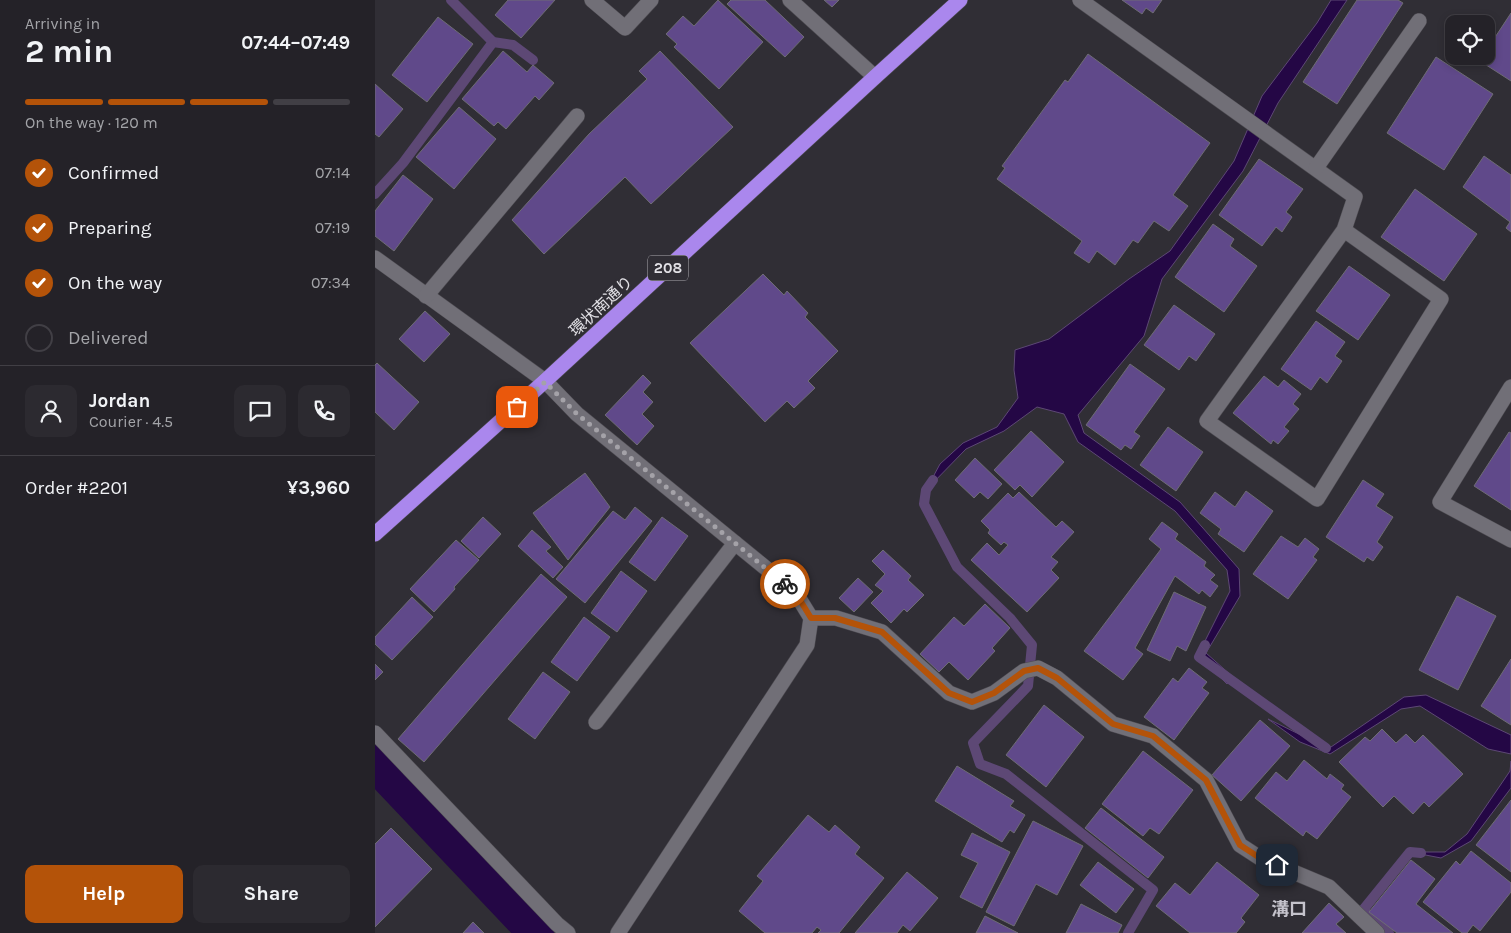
<!DOCTYPE html>
<html lang="en">
<head>
<meta charset="utf-8">
<style>
	:root { --surface:#242228; --page:#2c2a30; --text:#f1f3f6; --muted:#a3a4a8; --line:#413f45; --accent:#b45309 }
	body { margin:0; font-family:Karla,"Noto Sans JP",sans-serif; background:var(--page); color:var(--text); height:100vh; display:flex; flex-direction:column; font-size:19px; white-space:nowrap }
	* { box-sizing:border-box; margin:0 }
	p { font-size:16px; color:var(--muted) }
	.icon { flex:none; width:28px; height:28px; fill:none; stroke:currentColor; stroke-width:2; stroke-linecap:round; stroke-linejoin:round }
	.map { position:relative; flex:1; overflow:hidden }
	.details { display:flex; flex-direction:column; background:var(--surface); width:375px }
	.details>* { flex:none }
	.controls { position:absolute; left:1070px; top:15px; display:grid; gap:10px }
	.controls a { display:grid; place-items:center; width:50px; height:50px; border-radius:10px; background:var(--surface); box-shadow:0 2px 8px #0003,0 0 0 1px var(--line); font-size:25px }
	.pin { position:absolute; display:grid; place-items:center; width:42px; height:42px; color:#fff; margin:-21px; border-radius:10px; box-shadow:0 2px 8px #0006 }
	.courier { position:absolute; display:grid; place-items:center; width:50px; height:50px; margin:-25px; border:4px solid #b45309; border-radius:50%; background:#fff; color:#222; box-shadow:0 1px 6px #0007 }
	.head em { font-style:normal; font-weight:700 }
	.head div { display:flex; flex-direction:column-reverse }
	.head { display:flex; align-items:center; justify-content:space-between; height:85px; padding:0 25px }
	h1 { font-size:32px; font-weight:700; line-height:38px }
	.bar { display:grid; grid-template-columns:repeat(4,1fr); gap:8px 5px; align-content:center; height:60px; padding:0 25px }
	.bar i { height:6px; border-radius:4px; background:var(--line) }
	.bar .current { background:var(--accent) }
	.bar p { grid-column:span 4 }
	.line { display:flex; align-items:center; gap:12px; padding:0 25px; border-top:1px solid var(--line) }
	.line div { flex:1 }
	.round { display:grid; place-items:center; flex:none; width:52px; height:52px; border-radius:10px; background:var(--page) }
	ol { padding:0 25px; list-style:none }
	li { display:flex; align-items:center; gap:15px; height:55px }
	li p { margin-inline-start:auto }
	li .icon { padding:5px; border-radius:50%; background:var(--accent); color:#fff; stroke-width:4 }
	li:last-child { color:var(--muted) }
	li i { width:28px; height:28px; border:2px solid var(--line); border-radius:50% }
	.cta { display:flex; gap:10px; margin-top:auto; padding:10px 25px }
	.cta a { flex:1; height:58px; border-radius:10px; background:var(--accent); color:#fff; font-size:20px; font-weight:700; line-height:58px; text-align:center }
	.cta a+a { background:var(--page); color:var(--text) }
	main { display:flex; flex:1; min-height:0 }
	.map>svg:first-child { display:block }
</style>
</head>
<body>
<main>
<section class="details">
<div class="head"><div><h1>2 min</h1><p>Arriving in</p></div><em>07:44–07:49</em></div>
<div class="bar"><i class="current"></i><i class="current"></i><i class="current"></i><i></i><p>On the way · 120 m</p></div>
<ol>
<li><svg class="icon" aria-label="check" viewBox="0 0 24 24"><path d="M5 12l5 5 9-10"/></svg>Confirmed<p>07:14</p></li>
<li><svg class="icon" aria-label="check" viewBox="0 0 24 24"><path d="M5 12l5 5 9-10"/></svg>Preparing<p>07:19</p></li>
<li><svg class="icon" aria-label="check" viewBox="0 0 24 24"><path d="M5 12l5 5 9-10"/></svg>On the way<p>07:34</p></li>
<li><i></i>Delivered</li>
</ol>
<div class="line" style="height:90px"><a class="round"><svg class="icon" aria-label="person" viewBox="0 0 24 24"><circle cx="12" cy="8" r="4"/><path d="M4 21q1-7 8-7t8 7"/></svg></a><div><b>Jordan</b><p>Courier · 4.5</p></div><a class="round"><svg class="icon" aria-label="chat" viewBox="0 0 24 24"><path d="M4 5h16v11H9l-5 4z"/></svg></a><a class="round"><svg class="icon" aria-label="phone" viewBox="0 0 24 24"><path d="M5 4h4l2 5-3 2q2 4 5 5l2-3 5 2v4C11 20 4 13 5 4z"/></svg></a></div>
<div class="line" style="height:65px"><div>Order #2201</div><b>¥3,960</b></div>
<div class="cta"><a>Help</a><a>Share</a></div>
</section>
<div class="map">
<svg width="1136" height="933" viewBox="0 0 1136 933">
	<rect width="100%" height="100%" fill="#302e35"/>
	<g fill="#240745" stroke="#5d4875">
		<polygon points="956,0 972,0 903,103 868,171 787,279 769,336 703,415 709,433 805,502 864,569 865,596 831,653 858,677 852,684 823,655 855,591 852,570 800,511 703,442 689,414 662,407 629,431 591,449 551,490 565,464 588,443 622,427 643,398 639,370 640,350 674,339 754,279 795,251 859,161 887,96 942,23"/>
		<polygon points="1051,695 1136,735 1136,754 1113,749 1045,706 1026,709 955,754 925,742 893,719 930,737 956,747 1029,697"/>
		<polygon points="1136,761 1136,788 1096,841 1066,858 1035,852 1070,852 1092,834 1135,771"/>
	</g>
	<g fill="none" stroke-linecap="round" stroke-linejoin="round">
		<g stroke="#5d4875" stroke-width="10">
			<polyline points="76,0 118,42 138,45 158,60"/>
			<polyline points="0,194 28,163 118,42"/>
			<polyline points="558,480 551,490 549,504 582,567 635,618 657,645 653,686 598,743 605,764 631,774 778,890 753,933"/>
			<polyline points="830,645 824,657 951,748"/>
			<polyline points="1014,933 988,910 1035,852 1046,853"/>
		</g>
		<polyline stroke="#240745" stroke-width="36" points="0,763 161,933"/>
	</g>
	<g fill="#60498a" stroke="#6e6c74">
		<polygon points="133,0 180,0 146,38 120,15"/>
		<polygon points="343,0 388,42 344,89 299,47 302,44 291,34 308,16 319,26"/>
		<polygon points="356,0 390,0 429,37 410,57 352,4"/>
		<polygon points="449,0 464,0 457,7"/>
		<polygon points="747,0 787,0 778,13 771,8 767,14"/>
		<polygon points="982,0 1023,0 1028,3 962,104 928,82"/>
		<polygon points="1136,13 1136,81 1105,61 1108,56 1111,56 1111,51"/>
		<polygon points="63,17 98,44 52,102 17,75"/>
		<polygon points="128,51 152,72 158,65 179,83 164,100 160,96 131,129 123,122 119,126 87,99"/>
		<polygon points="285,51 358,127 276,204 250,177 169,254 137,220 214,134 272,79 264,71"/>
		<polygon points="713,54 835,143 798,195 813,206 794,231 779,221 763,243 758,240 740,265 722,251 714,263 699,253 707,241 622,179 630,168 627,166 690,80 693,82"/>
		<polygon points="1061,57 1118,94 1069,170 1012,133"/>
		<polygon points="0,84 28,109 4,137 0,134"/>
		<polygon points="84,107 121,139 79,189 41,157"/>
		<polygon points="1109,156 1136,175 1136,232 1131,228 1135,222 1088,187"/>
		<polygon points="884,159 928,189 911,212 917,217 907,232 901,227 887,246 844,215"/>
		<polygon points="28,175 58,199 19,251 0,236 0,211"/>
		<polygon points="1040,189 1102,234 1069,281 1006,237"/>
		<polygon points="838,224 859,239 855,246 882,266 849,312 800,277"/>
		<polygon points="974,266 1015,295 983,340 941,311"/>
		<polygon points="388,274 409,295 412,291 433,313 430,317 463,351 433,381 440,388 419,408 412,401 390,422 315,343"/>
		<polygon points="799,305 840,334 821,361 814,356 804,370 769,345"/>
		<polygon points="50,311 75,334 49,362 24,339"/>
		<polygon points="941,321 970,342 960,356 967,361 952,383 945,377 936,390 906,369"/>
		<polygon points="2,363 44,402 19,430 0,412 0,365"/>
		<polygon points="755,364 790,389 759,432 765,436 756,449 750,445 746,450 711,425"/>
		<polygon points="268,375 276,383 268,392 278,402 267,414 279,426 262,445 230,415"/>
		<polygon points="889,376 903,387 909,380 926,394 918,404 924,409 909,427 914,431 903,444 898,440 896,444 858,413"/>
		<polygon points="793,427 828,452 801,491 765,465"/>
		<polygon points="656,431 689,462 657,497 645,485 640,490 619,470"/>
		<polygon points="1134,432 1136,433 1136,510 1099,486"/>
		<polygon points="600,458 627,484 613,499 605,492 599,498 580,480"/>
		<polygon points="210,473 235,507 193,560 158,513"/>
		<polygon points="988,480 1009,494 1001,506 1018,517 1002,542 1008,547 998,561 992,557 989,562 951,537"/>
		<polygon points="871,491 898,511 869,552 843,534 846,529 825,513 840,492 860,507"/>
		<polygon points="644,492 681,527 687,521 699,532 676,557 683,562 676,570 684,578 652,612 596,560 612,543 624,555 633,545 629,542 626,545 613,533 615,530 606,521 633,493 638,498"/>
		<polygon points="260,507 277,521 210,603 181,579 238,511 250,520"/>
		<polygon points="108,517 126,534 104,558 86,541"/>
		<polygon points="287,517 313,536 280,581 254,562"/>
		<polygon points="787,522 803,534 800,539 831,562 829,566 840,575 835,580 843,586 835,597 827,590 824,594 800,576 760,648 768,654 748,680 709,651 786,549 774,539"/>
		<polygon points="157,530 176,547 171,551 188,567 178,578 143,546"/>
		<polygon points="906,536 923,547 930,538 944,549 938,557 942,560 913,599 878,574"/>
		<polygon points="81,540 104,560 79,587 80,589 59,612 35,589"/>
		<polygon points="508,550 536,576 533,580 549,595 532,612 529,609 516,623 496,603 508,591 500,585 510,574 497,561"/>
		<polygon points="246,571 272,591 242,632 216,613"/>
		<polygon points="166,574 192,597 49,762 23,739"/>
		<polygon points="483,578 498,592 479,612 464,598"/>
		<polygon points="799,592 831,607 811,651 802,646 795,661 772,650"/>
		<polygon points="1082,596 1121,616 1083,690 1044,670"/>
		<polygon points="37,597 58,617 17,660 0,644 0,637"/>
		<polygon points="610,604 635,628 617,648 620,651 593,680 574,662 564,672 545,654 579,617 589,626"/>
		<polygon points="209,617 235,637 202,681 176,662"/>
		<polygon points="1136,659 1136,725 1106,706"/>
		<polygon points="0,664 8,672 0,680"/>
		<polygon points="814,668 832,682 827,688 834,693 799,740 769,717 798,678 803,682"/>
		<polygon points="168,672 195,692 160,739 133,719"/>
		<polygon points="669,705 709,737 671,787 631,755"/>
		<polygon points="885,720 915,746 866,801 837,775"/>
		<polygon points="1007,729 1021,743 1031,734 1040,743 1048,735 1088,774 1054,807 1049,802 1038,814 1019,796 1008,807 964,762 990,737 995,741"/>
		<polygon points="768,751 818,790 784,834 775,828 768,836 727,804"/>
		<polygon points="929,760 952,779 955,774 969,785 966,789 976,797 942,839 931,831 928,836 880,798 901,772 912,781"/>
		<polygon points="582,766 639,801 635,806 650,815 639,833 635,830 627,842 560,801"/>
		<polygon points="1136,800 1136,872 1101,845"/>
		<polygon points="726,808 789,857 773,878 710,828"/>
		<polygon points="433,815 454,832 460,825 485,847 480,854 509,878 464,933 443,933 446,930 442,927 437,933 390,933 364,911 388,881 382,876"/>
		<polygon points="658,821 708,846 682,895 661,884 639,926 611,912"/>
		<polygon points="16,828 57,869 0,927 0,844"/>
		<polygon points="597,833 635,852 607,908 585,897 603,863 586,855"/>
		<polygon points="1096,851 1136,883 1136,892 1105,931 1098,925 1092,933 1087,933 1048,902 1081,861 1085,865"/>
		<polygon points="1036,860 1060,879 1041,904 1078,933 1022,933 994,912"/>
		<polygon points="723,862 759,889 741,913 705,885"/>
		<polygon points="842,862 884,895 866,918 870,922 861,933 815,933 781,906 800,883 815,895"/>
		<polygon points="532,872 563,898 535,931 528,925 522,933 480,933"/>
		<polygon points="954,903 969,917 961,924 971,933 927,933"/>
		<polygon points="706,904 747,925 743,933 691,933"/>
		<polygon points="610,916 643,933 601,933"/>
		<polygon points="98,922 109,933 88,933"/>
	</g>
	<g fill="none" stroke-linecap="round" stroke-linejoin="round">
		<g stroke="#4d4b51" stroke-width="16">
			<g id="minor">
				<polyline points="217,0 250,28 276,0"/>
				<polyline points="415,0 500,77"/>
				<polyline points="705,0 980,197 969,230 832,421 942,499 1066,299 969,230"/>
				<polyline points="941,168 1044,21"/>
				<polyline points="0,258 170,381 202,414 420,592 436,618 432,645 243,933"/>
				<polyline points="51,296 202,116"/>
				<polyline points="1136,387 1065,502 1136,540"/>
				<polyline points="436,618 461,618 507,632 574,693 597,702 619,693 649,671 663,668 682,678 738,724 778,736 831,780 865,845 885,858 954,887 1002,933"/>
				<polyline points="221,722 360,543"/>
				<polyline points="0,733 182,924 193,933"/>
			</g>
		</g>
		<g stroke="#4d4b51" stroke-width="16">
			<polyline id="highway" points="0,534 170,381 500,77 585,0"/>
		</g>
		<use href="#minor" stroke="#716f77" stroke-width="15"/>
		<use href="#highway" stroke="#aa87ed" stroke-width="15"/>
	</g>
	<g fill="none" stroke-linecap="round" stroke-linejoin="round">
		<polyline stroke="#a4a2a8" stroke-width="5" stroke-dasharray="0 9" points="142,407 170,382 202,414 410,584"/>
		<polyline stroke="#b45309" stroke-width="6" points="410,584 420,592 436,618 460,618 507,632 574,693 597,702 619,693 649,671 663,668 682,678 738,724 778,736 831,780 865,845 885,858 902,865"/>
	</g>
	<g text-anchor="middle" dominant-baseline="central" stroke-width="4" stroke-linejoin="round" paint-order="stroke">
		<rect fill="#302e35" stroke="#adabb1" stroke-width="1" x="273" y="255.5" width="40" height="25" rx="4"/>
		<g font-size="15" font-weight="bold" fill="#e2e1e6">
			<text x="293" y="268">208</text>
		</g>
		<g font-size="16" fill="#e2e1e6" stroke="#302e35">
			<text transform="translate(226 306) rotate(-43)">環状南通り</text>
		</g>
		<g font-size="18" font-weight="bold" fill="#c5c3cc" stroke="#302e35">
			<text x="914" y="909">溝口</text>
		</g>
	</g>
</svg>
<div class="controls">
<a><svg class="icon" aria-label="locate" viewBox="0 0 24 24"><circle cx="12" cy="12" r="6"/><path d="M12 2v4M12 18v4M2 12h4M18 12h4"/></svg></a>
</div>
<div class="pin" style="left:142px;top:407px;background:#ea580c"><svg class="icon" aria-label="bag" viewBox="0 0 24 24"><path d="M5 8h14l-1 12H6zM9 8a3 3 0 0 1 6 0"/></svg></div>
<div class="pin" style="left:902px;top:865px;background:#1f2937"><svg class="icon" aria-label="home" viewBox="0 0 24 24"><path d="M3 11l9-7 9 7M6 9v11h12V9"/></svg></div>
<div class="courier" style="left:410px;top:584px"><svg class="icon" aria-label="bike" viewBox="0 0 24 24"><circle cx="6" cy="16" r="4"/><circle cx="18" cy="16" r="4"/><path d="M6 16l4-8h5l3 8M10 8l3 8H6M13 5h3"/></svg></div>
</div>
</main>
</body>
</html>
